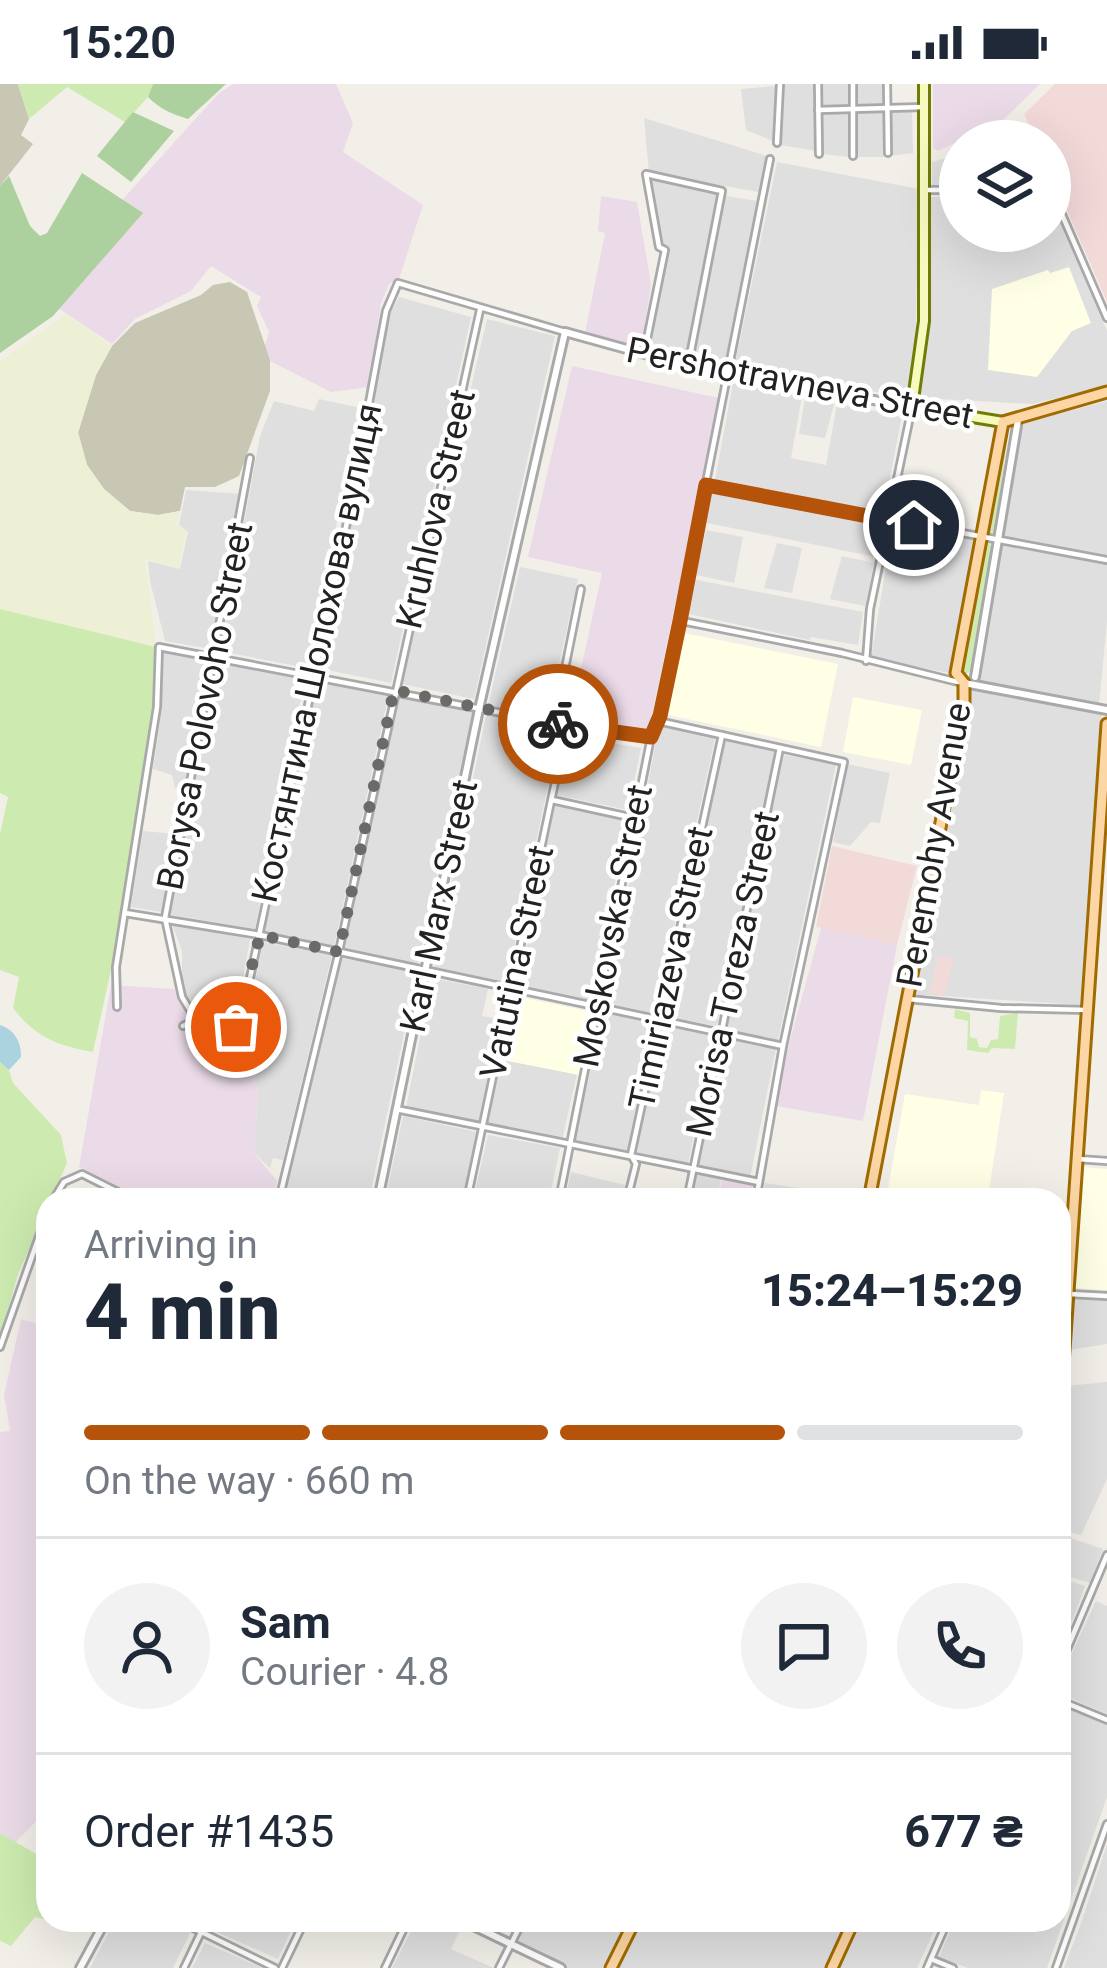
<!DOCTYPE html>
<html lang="en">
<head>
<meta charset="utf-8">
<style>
	:root { --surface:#fff; --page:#f2f2f3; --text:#1f2937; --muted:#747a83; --line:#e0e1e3; --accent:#b45309 }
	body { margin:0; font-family:Roboto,sans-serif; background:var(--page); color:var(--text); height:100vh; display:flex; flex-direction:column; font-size:45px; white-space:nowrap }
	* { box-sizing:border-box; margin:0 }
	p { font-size:39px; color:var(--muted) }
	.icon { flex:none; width:66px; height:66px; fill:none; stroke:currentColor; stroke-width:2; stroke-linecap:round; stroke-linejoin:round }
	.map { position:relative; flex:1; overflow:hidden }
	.panel { position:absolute; left:36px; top:1104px; width:1035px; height:744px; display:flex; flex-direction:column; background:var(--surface); border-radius:36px; box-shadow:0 12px 48px #0002 }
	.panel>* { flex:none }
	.tools { position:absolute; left:939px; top:36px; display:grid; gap:24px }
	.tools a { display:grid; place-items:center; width:132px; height:132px; border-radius:50%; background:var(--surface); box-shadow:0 12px 48px #0002; font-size:60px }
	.pin { position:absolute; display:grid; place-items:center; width:102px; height:102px; color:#fff; margin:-51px; border:6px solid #fff; border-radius:50%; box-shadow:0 3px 12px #0007 }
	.courier { position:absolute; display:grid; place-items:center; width:120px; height:120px; margin:-60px; border:9px solid #b45309; border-radius:50%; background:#fff; color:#222; box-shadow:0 3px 15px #0007 }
	.headline em { font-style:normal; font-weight:800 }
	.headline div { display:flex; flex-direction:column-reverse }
	.headline { display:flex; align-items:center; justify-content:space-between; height:204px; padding:0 48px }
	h1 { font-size:78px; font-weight:800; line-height:90px }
	.bar { display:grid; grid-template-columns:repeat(4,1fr); gap:18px 12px; align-content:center; height:144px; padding:0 48px }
	.bar i { height:15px; border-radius:9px; background:var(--line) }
	.bar .selected { background:var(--accent) }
	.bar p { grid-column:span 4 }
	.line { display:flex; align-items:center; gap:30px; padding:0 48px; border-top:3px solid var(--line) }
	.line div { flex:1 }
	.round { display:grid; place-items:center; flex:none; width:126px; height:126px; border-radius:63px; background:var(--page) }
	.status { display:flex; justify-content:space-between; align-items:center; height:84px; padding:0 60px; background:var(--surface); direction:ltr }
	.status svg { height:33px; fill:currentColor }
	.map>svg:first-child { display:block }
</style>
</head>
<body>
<div class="status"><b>15:20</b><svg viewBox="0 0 49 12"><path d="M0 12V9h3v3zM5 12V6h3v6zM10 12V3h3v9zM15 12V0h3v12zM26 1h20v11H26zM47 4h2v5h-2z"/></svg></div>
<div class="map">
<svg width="1107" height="1884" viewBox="0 0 1107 1884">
	<rect width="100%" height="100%" fill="#f2efe9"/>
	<g fill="#e0dfdf">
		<polygon points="782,0 816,0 816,67 780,61"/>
		<polygon points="821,0 850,0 851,23 821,24"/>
		<polygon points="855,0 885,0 886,23 855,22"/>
		<polygon points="775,2 775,58 746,46 741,5"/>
		<polygon points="912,25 913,69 889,72 889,26"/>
		<polygon points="885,27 885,73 855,73 855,28"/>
		<polygon points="821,29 849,29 850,73 821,70"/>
		<polygon points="644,34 767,72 759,108 649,89"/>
		<polygon points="960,70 960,102 932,103 932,78"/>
		<polygon points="777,78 919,105 915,277 905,314 735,280"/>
		<polygon points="649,95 718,110 686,276 650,267 669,162 662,160"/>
		<polygon points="725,112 758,117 725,282 691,275"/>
		<polygon points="960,112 960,147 1050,147 1050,114 1107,247 1107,302 1032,320 920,314 928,224 928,113"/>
		<polygon points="399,213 471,233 391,599 317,584 390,230"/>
		<polygon points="487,235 555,252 474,615 402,600"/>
		<polygon points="733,299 802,312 791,374 826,381 837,320 902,332 883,429 715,396"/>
		<polygon points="805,314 834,320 825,354 799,350"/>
		<polygon points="319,315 361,324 306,584 220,567 260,352 274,317 314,327"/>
		<polygon points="1107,317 1107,472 1001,453 1024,339"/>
		<polygon points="186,406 243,410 211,565 165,557 150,497 148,477 180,485 188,448 179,441"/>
		<polygon points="711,407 881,440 876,473 702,438 707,408"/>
		<polygon points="893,441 976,454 949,589 871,574"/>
		<polygon points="706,446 743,453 734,499 696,491"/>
		<polygon points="777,459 802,464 792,509 764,504"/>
		<polygon points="998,461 1107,480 1107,538 1099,620 982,599 978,593"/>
		<polygon points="842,472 874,479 865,522 830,515"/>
		<polygon points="520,483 578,495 547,634 488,622"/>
		<polygon points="692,495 863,528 858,561 811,553 809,556 684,529"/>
		<polygon points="162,568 210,573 187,701 175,704 172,691 153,685 162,624"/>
		<polygon points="219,577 305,593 255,845 172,831 170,827"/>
		<polygon points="316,596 389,609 334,862 265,847"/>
		<polygon points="971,605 1102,630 1080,921 925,911 921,914 911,909"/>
		<polygon points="398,613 473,627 418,880 345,864"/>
		<polygon points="486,631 560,644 506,901 434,885"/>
		<polygon points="659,642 715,654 655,931 606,920"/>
		<polygon points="568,652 641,664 628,726 556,711"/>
		<polygon points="724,656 775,665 717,942 664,932"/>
		<polygon points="784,671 836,680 778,956 725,946"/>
		<polygon points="847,680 890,689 880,739 871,738 850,762 833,758"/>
		<polygon points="555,719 628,735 590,917 519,901"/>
		<polygon points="143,747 177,750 162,828 131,823"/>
		<polygon points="172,840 250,855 235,937 187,921 182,900 182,867"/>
		<polygon points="263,858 332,871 283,1076 273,1074 270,1084 254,1069 258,1006 243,957"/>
		<polygon points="341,874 417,888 369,1116 284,1116"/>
		<polygon points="432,894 488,905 482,932 500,935 478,1039 406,1024"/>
		<polygon points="602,929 654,939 627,1068 575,1057"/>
		<polygon points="663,942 715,951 688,1080 636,1068"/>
		<polygon points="723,953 776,964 750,1094 697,1085"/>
		<polygon points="503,976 577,990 562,1056 486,1042"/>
		<polygon points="403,1032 477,1048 463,1116 385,1116"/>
		<polygon points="488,1051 560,1064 549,1116 473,1116"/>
		<polygon points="571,1088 629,1102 625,1116 565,1116"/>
		<polygon points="697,1090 721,1095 717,1116 692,1116"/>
		<polygon points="765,1099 860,1113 762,1116"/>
		<polygon points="1073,1215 1107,1216 1107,1260 1069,1266"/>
		<polygon points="1107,1298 1107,1395 1081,1451 1059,1445 1059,1377 1067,1302"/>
		<polygon points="1059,1450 1103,1465 1090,1499 1061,1490 1059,1494"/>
		<polygon points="1061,1494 1085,1502 1059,1572 1059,1500"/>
		<polygon points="1096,1517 1107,1522 1107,1630 1059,1609 1059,1597"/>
		<polygon points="1059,1620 1107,1641 1107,1713 1047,1884 968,1884 939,1873 955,1836 1059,1836"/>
		<polygon points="1107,1760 1107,1884 1064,1884 1082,1837"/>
		<polygon points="115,1836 164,1836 190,1849 173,1884 90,1884"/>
		<polygon points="216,1836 296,1836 278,1875 212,1846"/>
		<polygon points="417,1836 448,1836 462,1842 451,1865 494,1884 392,1884"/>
		<polygon points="526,1836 628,1836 603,1884 568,1884 536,1865 534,1867 518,1860"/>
		<polygon points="640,1836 847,1836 826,1884 615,1884"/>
		<polygon points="859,1836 939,1836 917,1884 837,1884"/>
		<polygon points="205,1859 263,1884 192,1884"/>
	</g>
	<g fill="#f2dad9">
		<polygon points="1055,0 1107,0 1107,218 1050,87 1050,57 1036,57 1024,30"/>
		<polygon points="832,762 917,782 897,861 816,843"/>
		<polygon points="938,872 953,875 945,912 930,909"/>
		<polygon points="990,1104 1057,1110 1057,1116 995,1116 988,1114"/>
	</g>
	<g fill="#ebdbe8">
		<polygon points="233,0 336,0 353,39 343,68 423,121 399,195 389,200 381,219 369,303 331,308 262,273 269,248 257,222 261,213 211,182 191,207 135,235 112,260 37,210 218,10"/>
		<polygon points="933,0 1040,0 1003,36 938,67 933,64"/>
		<polygon points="601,112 637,118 651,200 642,263 585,249 605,149 598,147"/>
		<polygon points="572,282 719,314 649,644 637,648 570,635 602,489 528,473"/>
		<polygon points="821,844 897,861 863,1037 776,1022 778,1000"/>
		<polygon points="111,901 174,905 191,940 244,946 247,973 258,1006 254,1069 277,1097 274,1116 146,1116 79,1083"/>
		<polygon points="722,1095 753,1100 750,1116 718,1116"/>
		<polygon points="21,1235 48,1243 48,1725 15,1759 0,1749 0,1348 10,1347 4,1311"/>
	</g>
	<g fill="#ffffe5">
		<polygon points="1069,183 1091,239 1072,247 1037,293 988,286 992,205 1048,186 1050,189"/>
		<polygon points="684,549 838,580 821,663 668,631"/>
		<polygon points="853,613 922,626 911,681 843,668"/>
		<polygon points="515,912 592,928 579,991 503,976"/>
		<polygon points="981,1006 1004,1009 988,1113 995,1116 886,1116 905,1010 979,1021"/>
		<polygon points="1083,1083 1107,1085 1107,1206 1074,1204"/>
	</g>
	<g fill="#c7c7b4">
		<polygon points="0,0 18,0 29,35 21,51 33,60 0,102"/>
		<polygon points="230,198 247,208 270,276 270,307 239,392 215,403 185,403 180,427 158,431 130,427 104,405 87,381 78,349 96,291 112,262 135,239 201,211 213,201"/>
	</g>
	<polygon fill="#eef0d5" points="66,230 112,262 96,291 78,348 87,381 104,405 130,427 158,431 180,427 176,442 186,448 179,484 145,475 156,563 0,525 0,277"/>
	<g fill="#cdebb0">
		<polygon points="18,0 153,0 148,13 125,38 67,3 29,35"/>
		<polygon points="1009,343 995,446 990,451 986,450 1005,344"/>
		<polygon points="988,458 993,465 973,585 963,592 959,583 984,460"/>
		<path d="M0,525L156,563C155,699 122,835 93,968C58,962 35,953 13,924L19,893L0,886V750L8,713L0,709Z"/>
		<polygon points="955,925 970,929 970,953 977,955 979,963 987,964 991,956 998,955 1000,932 1018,929 1015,965 992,964 988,969 967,966 968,937 954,934"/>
		<polygon points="0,978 9,986 13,999 61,1051 67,1079 18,1190 0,1253"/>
		<polygon points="0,1749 48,1777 48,1828 44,1835 35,1833 11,1862 0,1857"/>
	</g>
	<g fill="#add19e">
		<path d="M153,0H226L188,35C172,30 160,25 148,13Z"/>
		<polygon points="133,28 174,47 131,98 97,72"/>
		<polygon points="82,89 143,129 53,232 0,269 0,102 9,92 30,142 40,152 47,149"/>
	</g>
	<path fill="#aad3df" d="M0,941C15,946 21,958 21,973L9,986L0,978Z"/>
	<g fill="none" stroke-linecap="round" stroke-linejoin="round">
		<g stroke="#a9a9a9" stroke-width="10">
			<g id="minor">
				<polyline points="818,0 819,70"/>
				<polyline points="853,0 853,72"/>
				<polyline points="887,0 888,69"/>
				<polyline points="818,26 924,23"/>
				<polyline points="777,59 780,0"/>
				<polyline points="1050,103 1107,234"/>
				<polyline points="925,106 960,106"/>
				<polyline points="644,270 665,166 659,163 646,90 722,107 688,282"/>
				<polyline points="706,401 1107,476"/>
				<polyline points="682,537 842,569 958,598"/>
				<polyline points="866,577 870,525 912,323"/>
				<polyline points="658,637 844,678 783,962 756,1116"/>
				<polyline points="554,639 581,505"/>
				<polyline points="552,716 634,734"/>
				<polyline points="125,829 260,851 783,962"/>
				<polyline points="908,915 1001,924 1087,926"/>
				<polyline points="117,923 116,883 157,623 159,563 554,639 651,653"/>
				<polyline points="196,936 182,913 165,834 250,374"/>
				<polyline points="183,942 195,936 240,941 347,438 386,227 398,199 565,248"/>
				<polyline points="396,1025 759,1098"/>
				<polyline points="1078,1075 1107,1077"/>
				<polyline points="53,1116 64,1098 82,1090 134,1116"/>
				<polyline points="279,1116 339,867 480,226"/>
				<polyline points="467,1116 567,641"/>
				<polyline points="559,1116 651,653 660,631 770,75"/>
				<polyline points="627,1116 636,1080 631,1071 722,651"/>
				<polyline points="687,1116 780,664"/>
				<polyline points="1070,1210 1107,1212"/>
				<polyline points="0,1263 48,1127"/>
				<polyline points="1059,1584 1107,1471"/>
				<polyline points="1059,1616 1107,1636"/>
				<polyline points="177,1836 275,1884"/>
				<polyline points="931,1875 953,1884"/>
				<polyline points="184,1884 207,1836"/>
				<polyline points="282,1884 305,1836"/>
				<polyline points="385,1884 408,1836"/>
				<polyline points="499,1884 523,1836"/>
				<polyline points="927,1884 948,1836"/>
				<polyline points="1056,1884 1107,1740"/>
			</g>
		</g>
		<g stroke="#a9a9a9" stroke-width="12">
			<g id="tertiary">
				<polyline points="975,593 1018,336"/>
				<polyline points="964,599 1107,626"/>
				<polyline points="378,1116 479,625 565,248 688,282 912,323"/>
				<polyline points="461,1836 561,1884"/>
				<polyline points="80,1884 106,1836"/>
			</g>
		</g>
		<g stroke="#707d05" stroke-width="14">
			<polyline id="secondary" points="924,0 924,237 912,323 1003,338"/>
		</g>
		<g stroke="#a06b00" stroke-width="15">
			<g id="primary">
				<polyline points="869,1116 964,618 964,599 956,589 1003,338 1107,308"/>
				<polyline points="1059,1339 1107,640"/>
				<polyline points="611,1884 635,1836"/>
				<polyline points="832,1884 854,1836"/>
			</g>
		</g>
		<use href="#minor" stroke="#fff" stroke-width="4.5"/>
		<use href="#tertiary" stroke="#fff" stroke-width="6"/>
		<use href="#secondary" stroke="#f7fabf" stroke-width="8"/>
		<use href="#primary" stroke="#fcd6a4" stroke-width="9"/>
	</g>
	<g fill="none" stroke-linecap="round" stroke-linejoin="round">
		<polyline stroke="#6b6a68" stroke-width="12" stroke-dasharray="0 21.6" points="236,943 260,851 339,868 394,606 558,640"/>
		<polyline stroke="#b45309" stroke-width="15" points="558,640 651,653 660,632 680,537 706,401 914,441"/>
	</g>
	<g text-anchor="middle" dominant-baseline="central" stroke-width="9" stroke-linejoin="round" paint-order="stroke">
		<g font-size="36" fill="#222" stroke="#fff">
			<text transform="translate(800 299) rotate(11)">Pershotravneva Street</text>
			<text transform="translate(436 425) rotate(-77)">Kruhlova Street</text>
			<text transform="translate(317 569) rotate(-78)">Костянтина Шолохова вулиця</text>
			<text transform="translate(205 622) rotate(-79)">Borysa Polovoho Street</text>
			<text transform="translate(934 761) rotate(-80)">Peremohy Avenue</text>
			<text transform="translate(439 822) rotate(-78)">Karl Marx Street</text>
			<text transform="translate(613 842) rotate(-79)">Moskovska Street</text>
			<text transform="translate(517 878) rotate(-78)">Vatutina Street</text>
			<text transform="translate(671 884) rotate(-78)">Timiriazeva Street</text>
			<text transform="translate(733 890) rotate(-78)">Morisa Toreza Street</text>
		</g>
	</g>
</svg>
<div class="tools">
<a><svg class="icon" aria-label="layers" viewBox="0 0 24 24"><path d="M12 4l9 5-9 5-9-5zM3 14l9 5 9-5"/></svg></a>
</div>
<div class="pin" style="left:236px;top:943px;background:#ea580c"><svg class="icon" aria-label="bag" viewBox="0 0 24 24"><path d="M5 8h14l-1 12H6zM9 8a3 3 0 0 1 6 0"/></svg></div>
<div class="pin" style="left:914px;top:441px;background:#1f2937"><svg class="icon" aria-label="home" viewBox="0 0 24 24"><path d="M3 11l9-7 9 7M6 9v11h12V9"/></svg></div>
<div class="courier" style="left:558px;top:640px"><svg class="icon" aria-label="bike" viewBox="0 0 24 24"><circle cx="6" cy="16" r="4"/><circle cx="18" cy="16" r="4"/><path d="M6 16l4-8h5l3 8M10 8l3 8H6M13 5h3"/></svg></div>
<section class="panel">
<div class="headline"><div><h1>4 min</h1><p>Arriving in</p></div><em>15:24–15:29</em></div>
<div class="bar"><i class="selected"></i><i class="selected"></i><i class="selected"></i><i></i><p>On the way · 660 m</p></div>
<div class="line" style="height:216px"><a class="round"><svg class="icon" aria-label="person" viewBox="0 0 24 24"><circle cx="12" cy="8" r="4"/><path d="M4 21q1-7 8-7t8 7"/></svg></a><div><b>Sam</b><p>Courier · 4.8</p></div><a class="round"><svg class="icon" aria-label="chat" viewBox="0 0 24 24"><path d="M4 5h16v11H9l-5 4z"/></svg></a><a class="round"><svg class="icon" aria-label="phone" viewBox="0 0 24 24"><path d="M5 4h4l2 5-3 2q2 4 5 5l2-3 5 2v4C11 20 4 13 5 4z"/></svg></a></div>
<div class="line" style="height:156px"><div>Order #1435</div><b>677 ₴</b></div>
</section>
</div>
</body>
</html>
